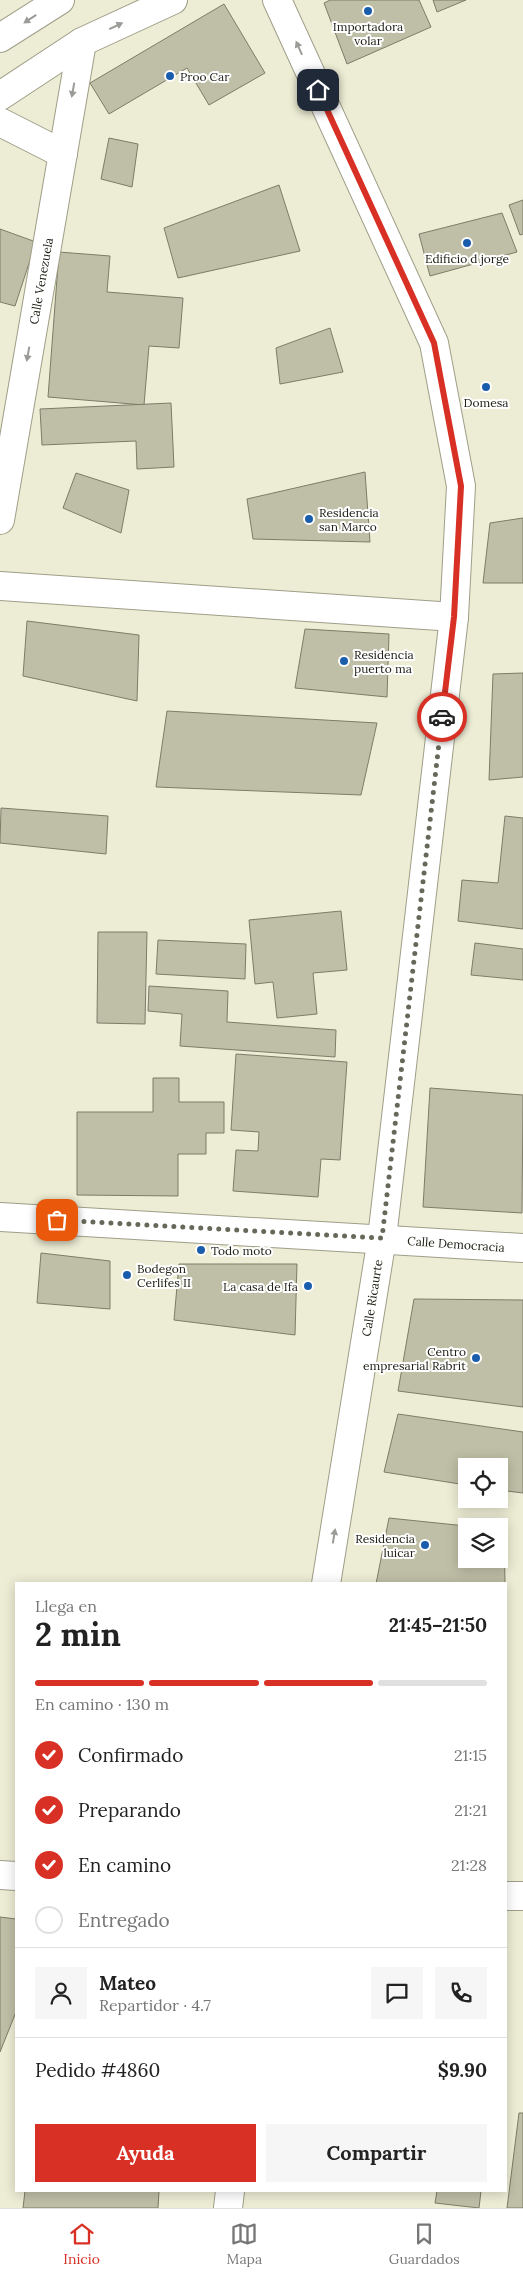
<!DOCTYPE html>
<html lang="es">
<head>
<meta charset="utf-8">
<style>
	:root { --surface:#fff; --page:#f6f6f6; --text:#222; --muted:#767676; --line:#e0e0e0; --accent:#d93025 }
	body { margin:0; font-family:Lora,serif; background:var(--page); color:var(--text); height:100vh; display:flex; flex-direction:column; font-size:19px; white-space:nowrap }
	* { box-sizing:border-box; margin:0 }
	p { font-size:16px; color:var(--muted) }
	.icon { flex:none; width:28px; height:28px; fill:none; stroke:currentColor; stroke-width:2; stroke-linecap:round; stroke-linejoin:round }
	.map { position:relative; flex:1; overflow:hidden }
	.details { position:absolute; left:15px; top:1582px; width:492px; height:610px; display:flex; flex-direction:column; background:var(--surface); border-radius:0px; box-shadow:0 2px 12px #0003 }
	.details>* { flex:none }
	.controls { position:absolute; left:458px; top:1458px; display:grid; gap:10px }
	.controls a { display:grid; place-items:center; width:50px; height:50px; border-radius:0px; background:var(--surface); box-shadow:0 2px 12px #0003; font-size:25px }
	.pin { position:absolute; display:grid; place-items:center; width:42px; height:42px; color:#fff; margin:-21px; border-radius:10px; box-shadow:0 2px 8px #0006 }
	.courier { position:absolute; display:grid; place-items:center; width:50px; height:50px; margin:-25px; border:4px solid #d93025; border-radius:50%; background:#fff; color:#222; box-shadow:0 1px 6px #0007 }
	.headline em { font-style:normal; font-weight:800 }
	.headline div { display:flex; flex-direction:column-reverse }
	.headline { display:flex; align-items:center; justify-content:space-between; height:85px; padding:0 20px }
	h1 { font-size:32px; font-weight:800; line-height:38px }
	.bar { display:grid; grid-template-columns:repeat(4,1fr); gap:8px 5px; align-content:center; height:60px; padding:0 20px }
	.bar i { height:6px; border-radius:4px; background:var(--line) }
	.bar .current { background:var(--accent) }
	.bar p { grid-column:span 4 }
	.line { display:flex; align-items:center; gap:12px; padding:0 20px; border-top:1px solid var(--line) }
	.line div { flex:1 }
	.round { display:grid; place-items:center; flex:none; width:52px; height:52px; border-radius:0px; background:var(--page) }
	ol { padding:0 20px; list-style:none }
	li { display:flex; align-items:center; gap:15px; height:55px }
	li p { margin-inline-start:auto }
	li .icon { padding:5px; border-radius:50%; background:var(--accent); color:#fff; stroke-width:4 }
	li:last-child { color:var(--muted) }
	li i { width:28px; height:28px; border:2px solid var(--line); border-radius:50% }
	.button { display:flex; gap:10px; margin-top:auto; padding:10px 20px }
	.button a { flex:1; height:58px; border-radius:0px; background:var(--accent); color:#fff; font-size:20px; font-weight:800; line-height:58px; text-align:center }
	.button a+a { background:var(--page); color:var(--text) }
	.menu { display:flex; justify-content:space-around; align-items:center; height:70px; border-top:1px solid var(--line); background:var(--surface); font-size:14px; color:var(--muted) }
	.menu a { display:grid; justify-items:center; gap:2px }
	.menu .current { color:var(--accent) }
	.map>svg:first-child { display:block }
</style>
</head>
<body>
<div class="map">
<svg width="523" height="2208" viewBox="0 0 523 2208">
	<rect width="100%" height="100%" fill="#edecd4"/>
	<g fill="#bfbfa7" stroke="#7d7c67">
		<polygon points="330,0 419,0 431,27 347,64 324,3"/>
		<polygon points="433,0 466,0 437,12"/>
		<polygon points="224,4 265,73 209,105 187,68 109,114 90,83"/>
		<polygon points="109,138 138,144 132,187 101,179"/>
		<polygon points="279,185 300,251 178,278 164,228"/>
		<polygon points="523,200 523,234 520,235 509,205"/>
		<polygon points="502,213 517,252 430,276 419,234"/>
		<polygon points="0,229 36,242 15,306 0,302"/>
		<polygon points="59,252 110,256 107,292 183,298 179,348 149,346 144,405 48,397"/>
		<polygon points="330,328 343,372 280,384 276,348"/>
		<polygon points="171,403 174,467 137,469 136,441 42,445 40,409"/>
		<polygon points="365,472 370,542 253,539 247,499"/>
		<polygon points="76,473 129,490 121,533 63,508"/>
		<polygon points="523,518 523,583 483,583 490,523"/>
		<polygon points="27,621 139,635 137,701 23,676"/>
		<polygon points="305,629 389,634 387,697 295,688"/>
		<polygon points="523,673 523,777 489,780 493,674"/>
		<polygon points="167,711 377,723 361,795 156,787"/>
		<polygon points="1,808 108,816 106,854 0,843"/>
		<polygon points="505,816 523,818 523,929 458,921 462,880 498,883"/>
		<polygon points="341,911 347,970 313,973 317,1014 277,1018 273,982 255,984 249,920"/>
		<polygon points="98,932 147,932 145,1024 97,1023"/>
		<polygon points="158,940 246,944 245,979 156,974"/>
		<polygon points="475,943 523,949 523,980 471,975"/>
		<polygon points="149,986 228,991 227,1022 336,1030 335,1057 180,1046 182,1014 148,1011"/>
		<polygon points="236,1054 347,1062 340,1160 321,1159 318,1197 233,1191 236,1150 258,1151 259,1132 231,1130"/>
		<polygon points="153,1078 179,1078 179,1102 224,1102 224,1133 206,1133 206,1154 178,1154 178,1196 77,1195 77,1112 153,1112"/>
		<polygon points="430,1088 523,1095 522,1213 423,1207"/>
		<polygon points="41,1253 110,1261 110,1309 37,1303"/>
		<polygon points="179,1264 297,1264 295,1335 174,1320"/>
		<polygon points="414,1299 523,1300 523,1407 398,1391"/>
		<polygon points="398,1414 523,1432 523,1493 499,1490 499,1466 466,1466 466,1485 384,1472"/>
		<polygon points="389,1518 466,1526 466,1559 499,1559 499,1530 504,1531 505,1584 376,1584"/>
		<polygon points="0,1917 16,1919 16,2012 0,2052"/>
		<polygon points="519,2113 523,2113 523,2208 507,2208"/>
		<polygon points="25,2191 159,2191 158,2208 23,2208"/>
		<polygon points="437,2191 481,2191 479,2208 435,2203"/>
	</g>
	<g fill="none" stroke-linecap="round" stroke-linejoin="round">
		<g stroke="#9f9e88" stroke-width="30">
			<g id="street">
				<polyline points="277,0 434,343 461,486 454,617 382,1238 326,1584"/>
				<polyline points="0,38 60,0"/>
				<polyline points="0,96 82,42 173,0"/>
				<polyline points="0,122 63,154"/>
				<polyline points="0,520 82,42"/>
				<polyline points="0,586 454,617"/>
				<polyline points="0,1217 523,1248"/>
				<polyline points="0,1875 16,1876"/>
				<polyline points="506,1896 523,1896"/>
				<polyline points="228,2208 230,2191"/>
			</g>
		</g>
		<use href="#street" stroke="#fff" stroke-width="28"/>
	</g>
	<defs><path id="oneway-solid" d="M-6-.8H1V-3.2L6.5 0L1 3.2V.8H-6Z" transform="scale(1.25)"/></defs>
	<g fill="#9b9b97">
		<use href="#oneway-solid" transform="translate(30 19) rotate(147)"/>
		<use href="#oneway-solid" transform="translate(116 26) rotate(-25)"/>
		<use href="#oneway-solid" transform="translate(299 48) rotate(-114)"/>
		<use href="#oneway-solid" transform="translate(73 90) rotate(100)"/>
		<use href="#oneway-solid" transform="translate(28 354) rotate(100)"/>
		<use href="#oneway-solid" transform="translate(334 1536) rotate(-81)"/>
	</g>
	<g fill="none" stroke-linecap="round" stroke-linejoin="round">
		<polyline stroke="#68685a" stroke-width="5" stroke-dasharray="0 9" points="57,1220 382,1238 442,717"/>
		<polyline stroke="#d93025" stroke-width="6" points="318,90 434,343 461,486 454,617 442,717"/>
	</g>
	<g fill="#1a5dad" stroke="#fff" stroke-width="2">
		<circle cx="368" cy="11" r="5"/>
		<circle cx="170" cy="76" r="5"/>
		<circle cx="467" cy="243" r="5"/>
		<circle cx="486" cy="387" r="5"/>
		<circle cx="309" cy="519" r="5"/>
		<circle cx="344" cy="661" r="5"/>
		<circle cx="201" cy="1250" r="5"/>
		<circle cx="127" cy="1275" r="5"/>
		<circle cx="308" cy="1286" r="5"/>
		<circle cx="476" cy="1358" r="5"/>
		<circle cx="425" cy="1545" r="5"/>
	</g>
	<g text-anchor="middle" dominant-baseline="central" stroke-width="4" stroke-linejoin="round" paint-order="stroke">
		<g font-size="12" fill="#212118" stroke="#fff" text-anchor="start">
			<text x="368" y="26" text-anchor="middle">Importadora<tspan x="368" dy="14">volar</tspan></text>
			<text x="180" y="76">Proo Car</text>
			<text x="467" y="258" text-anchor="middle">Edificio d jorge</text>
			<text x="486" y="402" text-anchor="middle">Domesa</text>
			<text x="319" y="512">Residencia<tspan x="319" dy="14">san Marco</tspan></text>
			<text x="354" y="654">Residencia<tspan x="354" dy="14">puerto ma</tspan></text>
			<text x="211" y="1250">Todo moto</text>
			<text x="137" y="1268">Bodegon<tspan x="137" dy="14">Cerlifes II</tspan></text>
			<text x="298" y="1286" text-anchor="end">La casa de Ifa</text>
			<text x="466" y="1351" text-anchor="end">Centro<tspan x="466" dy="14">empresarial Rabrit</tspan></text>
			<text x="415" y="1538" text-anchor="end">Residencia<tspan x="415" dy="14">luicar</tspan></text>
		</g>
		<g font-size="12" fill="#212118" stroke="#fff">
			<text transform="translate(41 281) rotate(-80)">Calle Venezuela</text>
			<text transform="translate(456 1244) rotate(4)">Calle Democracia</text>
			<text transform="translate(372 1298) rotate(-81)">Calle Ricaurte</text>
		</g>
	</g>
</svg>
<div class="controls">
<a><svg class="icon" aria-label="locate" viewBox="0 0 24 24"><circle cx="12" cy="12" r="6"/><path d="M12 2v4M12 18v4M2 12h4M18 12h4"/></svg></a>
<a><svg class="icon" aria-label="layers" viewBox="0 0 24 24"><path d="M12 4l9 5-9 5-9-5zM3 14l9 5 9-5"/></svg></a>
</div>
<div class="pin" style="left:57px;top:1220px;background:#ea580c"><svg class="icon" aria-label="bag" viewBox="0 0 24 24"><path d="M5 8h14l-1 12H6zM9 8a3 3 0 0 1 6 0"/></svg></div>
<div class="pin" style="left:318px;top:90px;background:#1f2937"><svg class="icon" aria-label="home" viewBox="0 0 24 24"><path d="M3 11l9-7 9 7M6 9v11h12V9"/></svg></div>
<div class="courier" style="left:442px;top:717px"><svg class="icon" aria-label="car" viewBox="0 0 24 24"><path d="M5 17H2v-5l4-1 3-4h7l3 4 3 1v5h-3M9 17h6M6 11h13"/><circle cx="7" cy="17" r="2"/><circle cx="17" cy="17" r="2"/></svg></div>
<section class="details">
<div class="headline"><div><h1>2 min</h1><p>Llega en</p></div><em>21:45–21:50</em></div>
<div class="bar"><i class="current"></i><i class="current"></i><i class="current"></i><i></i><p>En camino · 130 m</p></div>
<ol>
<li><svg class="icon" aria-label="check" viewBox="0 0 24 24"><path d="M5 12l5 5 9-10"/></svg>Confirmado<p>21:15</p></li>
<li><svg class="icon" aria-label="check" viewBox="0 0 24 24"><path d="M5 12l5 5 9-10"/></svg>Preparando<p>21:21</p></li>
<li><svg class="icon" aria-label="check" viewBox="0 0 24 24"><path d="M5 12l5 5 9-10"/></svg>En camino<p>21:28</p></li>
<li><i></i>Entregado</li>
</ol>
<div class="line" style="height:90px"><a class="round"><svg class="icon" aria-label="person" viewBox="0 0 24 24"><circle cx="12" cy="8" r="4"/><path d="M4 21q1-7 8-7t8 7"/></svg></a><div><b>Mateo</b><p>Repartidor · 4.7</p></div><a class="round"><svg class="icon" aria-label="chat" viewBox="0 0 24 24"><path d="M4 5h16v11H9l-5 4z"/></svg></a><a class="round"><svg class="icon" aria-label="phone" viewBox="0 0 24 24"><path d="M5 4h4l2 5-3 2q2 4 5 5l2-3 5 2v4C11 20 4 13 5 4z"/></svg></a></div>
<div class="line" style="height:65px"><div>Pedido #4860</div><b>$9.90</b></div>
<div class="button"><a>Ayuda</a><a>Compartir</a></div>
</section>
</div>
<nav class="menu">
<a class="current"><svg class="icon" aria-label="home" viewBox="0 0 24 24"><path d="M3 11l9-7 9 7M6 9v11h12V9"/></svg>Inicio</a>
<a><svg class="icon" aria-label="map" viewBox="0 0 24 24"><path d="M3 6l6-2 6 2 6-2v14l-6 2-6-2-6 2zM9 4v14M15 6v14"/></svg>Mapa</a>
<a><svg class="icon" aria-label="saved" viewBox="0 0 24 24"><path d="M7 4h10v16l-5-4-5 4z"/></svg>Guardados</a>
</nav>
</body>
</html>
